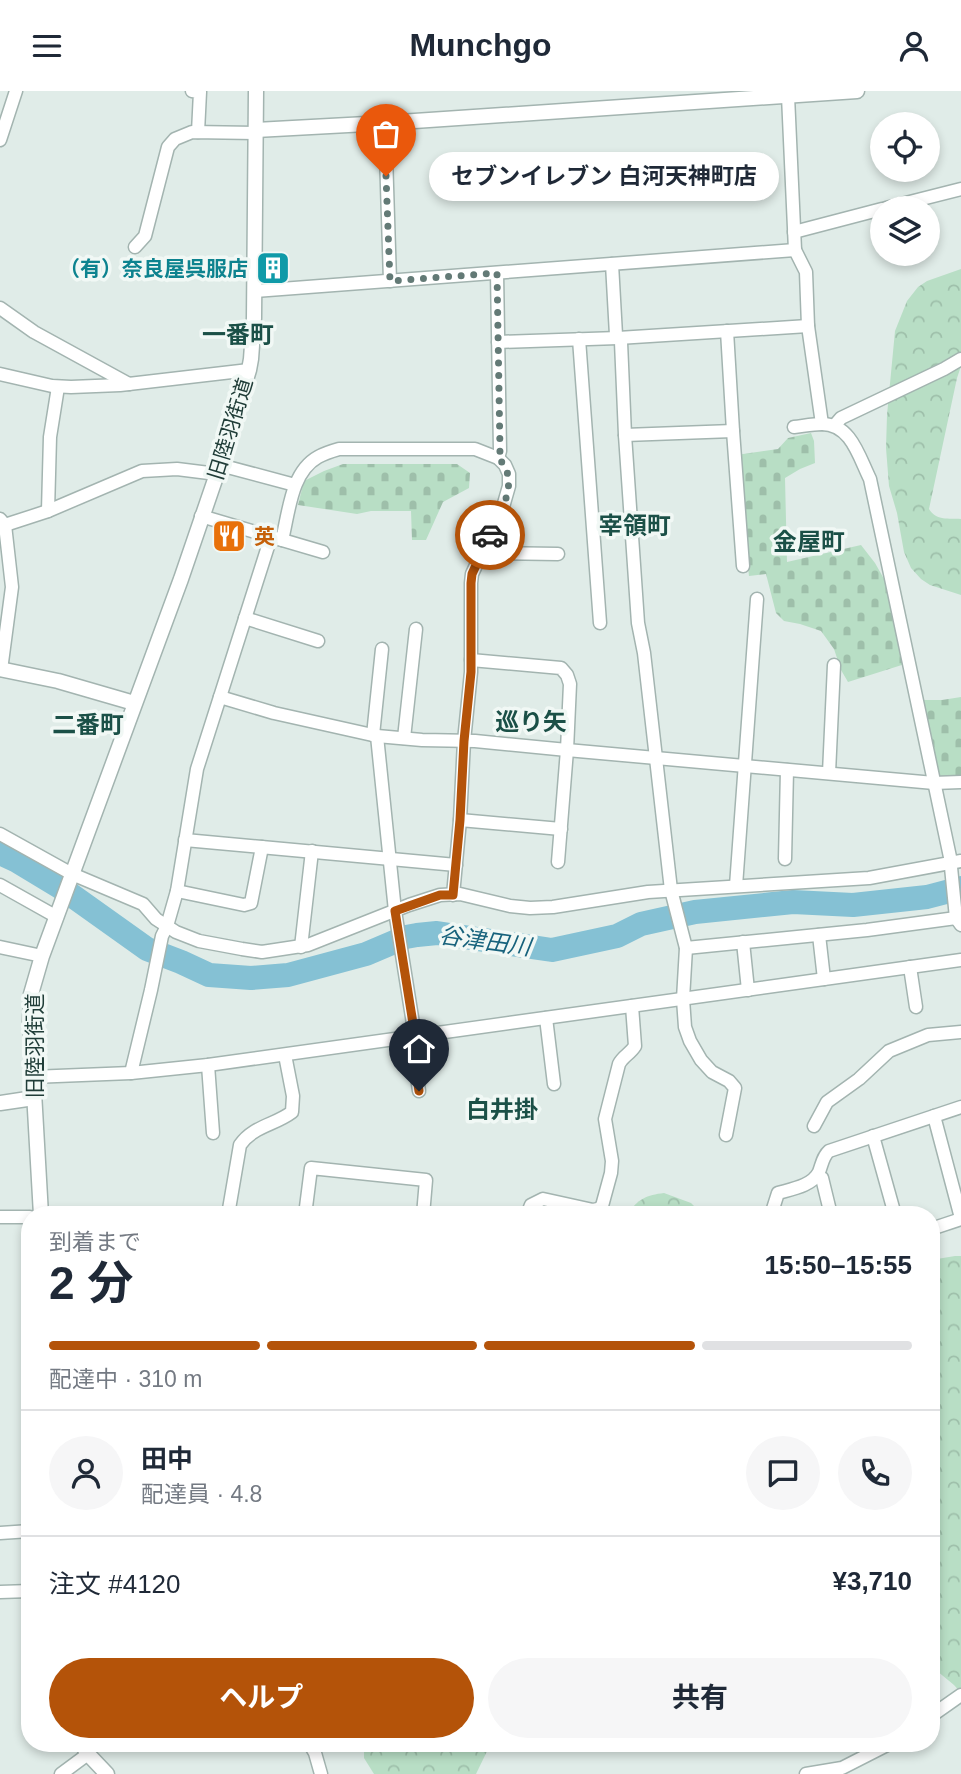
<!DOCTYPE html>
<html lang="ja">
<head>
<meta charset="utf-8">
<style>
	:root { --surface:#fff; --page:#f6f6f7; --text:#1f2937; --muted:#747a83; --line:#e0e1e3; --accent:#b45309 }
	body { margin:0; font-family:Helvetica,"Noto Sans JP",sans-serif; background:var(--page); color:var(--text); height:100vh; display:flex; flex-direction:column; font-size:26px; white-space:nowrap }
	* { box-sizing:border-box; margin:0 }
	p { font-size:23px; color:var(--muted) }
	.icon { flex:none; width:38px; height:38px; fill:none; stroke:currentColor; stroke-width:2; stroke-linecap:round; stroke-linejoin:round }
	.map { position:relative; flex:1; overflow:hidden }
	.drawer { position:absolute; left:21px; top:1115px; width:919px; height:546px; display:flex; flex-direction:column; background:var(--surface); border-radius:28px; box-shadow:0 4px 10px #0003 }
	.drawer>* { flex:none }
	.buttons { position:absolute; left:870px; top:21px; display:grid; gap:14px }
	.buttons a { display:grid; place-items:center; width:70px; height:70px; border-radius:50%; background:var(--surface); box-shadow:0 4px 10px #0003; font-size:35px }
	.pin { position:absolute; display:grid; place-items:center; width:60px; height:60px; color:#fff; margin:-72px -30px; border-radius:50% 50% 50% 0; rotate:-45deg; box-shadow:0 0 7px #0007 }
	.pin .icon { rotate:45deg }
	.courier { position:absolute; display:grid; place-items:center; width:70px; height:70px; margin:-35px; border:5px solid #b45309; border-radius:50%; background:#fff; color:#222; box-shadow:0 2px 9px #0007 }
	.bubble { position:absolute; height:49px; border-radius:24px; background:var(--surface); box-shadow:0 4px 10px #0003; font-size:23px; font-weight:700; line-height:49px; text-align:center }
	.head em { font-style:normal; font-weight:700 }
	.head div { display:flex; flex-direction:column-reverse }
	.head { display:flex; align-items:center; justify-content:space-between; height:119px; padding:0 28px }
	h1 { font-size:46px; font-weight:700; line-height:52px }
	.bar { display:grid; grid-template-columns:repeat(4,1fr); gap:10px 7px; align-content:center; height:84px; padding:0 28px }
	.bar i { height:9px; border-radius:5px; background:var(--line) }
	.bar .current { background:var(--accent) }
	.bar p { grid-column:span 4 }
	.line { display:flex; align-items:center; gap:18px; padding:0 28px; border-top:2px solid var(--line) }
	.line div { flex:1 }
	.round { display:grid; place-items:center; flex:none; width:74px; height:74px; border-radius:37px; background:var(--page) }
	.action { display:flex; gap:14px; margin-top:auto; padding:14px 28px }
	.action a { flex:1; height:80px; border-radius:42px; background:var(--accent); color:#fff; font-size:28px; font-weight:700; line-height:80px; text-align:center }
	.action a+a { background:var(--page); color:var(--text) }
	header { display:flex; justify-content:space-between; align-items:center; height:91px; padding:0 28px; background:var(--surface); font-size:32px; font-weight:700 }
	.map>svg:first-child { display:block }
</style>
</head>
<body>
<header><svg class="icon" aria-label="menu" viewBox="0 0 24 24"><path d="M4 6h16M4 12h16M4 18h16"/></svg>Munchgo<svg class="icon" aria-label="person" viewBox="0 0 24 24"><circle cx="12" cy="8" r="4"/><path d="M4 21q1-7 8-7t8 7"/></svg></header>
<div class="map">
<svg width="961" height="1683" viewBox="0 0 961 1683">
	<defs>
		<pattern id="forest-crowns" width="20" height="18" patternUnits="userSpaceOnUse" patternTransform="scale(1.75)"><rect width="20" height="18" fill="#b8dec5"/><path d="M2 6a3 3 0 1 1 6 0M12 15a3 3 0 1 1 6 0" fill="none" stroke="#9ebfaa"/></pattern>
		<pattern id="cemetery-stones" width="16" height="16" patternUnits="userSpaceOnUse" patternTransform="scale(1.75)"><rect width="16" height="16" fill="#b8dec5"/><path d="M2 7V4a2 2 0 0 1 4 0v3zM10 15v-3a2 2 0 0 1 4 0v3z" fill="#9ebfaa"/></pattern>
	</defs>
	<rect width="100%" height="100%" fill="#e0ece8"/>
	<g fill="url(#forest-crowns)">
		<path d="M961,178V275L957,287L929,418C936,430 949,427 961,428V504L930,494L921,488L911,477L904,461L897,422L889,395L886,357L887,324L895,240L907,210L918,196L927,190Z"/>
		<path d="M664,1102L691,1112L702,1123H628C637,1108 647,1104 664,1102Z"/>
		<polygon points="955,1165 961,1165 961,1602 954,1594 931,1575 931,1169"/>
		<polygon points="364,1652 491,1652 476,1683 374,1683 364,1667"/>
	</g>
	<g fill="url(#cemetery-stones)">
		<polygon points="811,342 814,350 815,372 800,378 785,387 787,471 861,454 875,472 888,495 905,573 848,591 841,579 834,558 821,540 800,533 784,530 776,522 766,483 749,485 736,364 778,358 788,347"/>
		<polygon points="343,373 457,373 470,382 469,397 443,411 426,449 412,449 411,420 371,420 357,423 298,414 304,390 324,380"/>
		<polygon points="961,606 961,687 938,687 921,609 942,609"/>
	</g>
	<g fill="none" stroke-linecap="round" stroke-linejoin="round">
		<polyline stroke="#85c1d4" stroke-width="24" points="0,762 17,770 60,796 147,858 181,871 209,884 251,887 288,884 366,863 406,846 417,844 437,842 552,859 617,845 641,833 695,821 793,811 853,814 927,806 961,797"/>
		<g stroke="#a3b4b0" stroke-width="15">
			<g id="minor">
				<polyline points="192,0 200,1 198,41"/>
				<polyline points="788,5 795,159 806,181 808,235 822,333"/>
				<polyline points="385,32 390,190"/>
				<polyline points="0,49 16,0"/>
				<polyline points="886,117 961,98"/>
				<polyline points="794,141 882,118"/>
				<polyline points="135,156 145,145 168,56 175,48 192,41 256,42"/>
				<polyline points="612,173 616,244 621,251 625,344 638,532 644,562 671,799 686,857 683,908 685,936 690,950 701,969 712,981 729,990 735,997 726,1044"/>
				<polyline points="497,182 500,360 498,367"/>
				<polyline points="255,200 795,159"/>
				<polyline points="0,217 34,241 129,293"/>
				<polyline points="727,240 733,340 743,475"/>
				<polyline points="579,248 600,532"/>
				<polyline points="498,251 618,247 808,235"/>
				<polyline points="0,283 52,295 71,296 120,294 249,279"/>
				<polyline points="835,334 841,327 944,278 961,268"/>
				<path d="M794,336C803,335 813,333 822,333C851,333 859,366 870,388L950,766L956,827L961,834"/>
				<polyline points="625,344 733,340"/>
				<polyline points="220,374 295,394"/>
				<polyline points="48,420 50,346 58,296"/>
				<polyline points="201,425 323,461"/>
				<polyline points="0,428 5,434 12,496 1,579"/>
				<polyline points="5,434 48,420 142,380 177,378 217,383"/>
				<path d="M282,449C289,421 291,381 318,366C325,362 332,360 339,358H475L498,367L505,374L509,383V395L503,416L472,483L471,492V581L464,650L460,729L453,804"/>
				<polyline points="482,462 558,463"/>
				<polyline points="245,527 318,550"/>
				<polyline points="471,569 561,577 567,584 570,593 567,659 558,771"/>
				<polyline points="220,606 274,622 377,645 422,649 475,650 567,659 934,692 961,691"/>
				<polyline points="373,644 382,558"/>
				<polyline points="377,645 395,820 415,945"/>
				<polyline points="404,647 416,538"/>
				<polyline points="829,682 834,574"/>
				<polyline points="460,729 561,738"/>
				<polyline points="0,743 72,783 143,813 156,828 176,841 199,850 242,858 262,861 308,854 409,814 440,804 460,803 510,815 530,817 553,816 648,801 869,787 961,770"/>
				<polyline points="185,749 456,774"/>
				<polyline points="785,768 787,679"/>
				<polyline points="0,794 57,826"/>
				<polyline points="736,795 757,508"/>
				<polyline points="177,800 244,814 251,812 262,756"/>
				<polyline points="819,844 824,888"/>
				<polyline points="743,851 748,899"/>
				<polyline points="0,856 42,865"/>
				<polyline points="301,856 312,760"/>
				<polyline points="686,857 867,839 956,827"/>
				<polyline points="910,876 916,916"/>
				<polyline points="546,927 554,993"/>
				<polyline points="411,945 419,1000"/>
				<polyline points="208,974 213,1042"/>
				<polyline points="131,982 151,899 162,845 167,835 177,800 197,678 271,446"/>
				<polyline points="32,986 131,982 208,974 961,869"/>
				<polyline points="934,1025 961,1127"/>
				<polyline points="814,1035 827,1011 859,988 889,960 928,944 961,941"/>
				<polyline points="873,1045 895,1124"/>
				<polyline points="817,1085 822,1087 831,1124"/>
				<path d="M228,1124L240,1054C253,1035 275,1034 292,1021L293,1005L285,964"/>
				<polyline points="305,1124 311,1077 426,1089 423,1124"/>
				<path d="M527,1124L531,1114L543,1108L593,1119L598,1118L602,1115L611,1082L612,1070L605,1028L619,973C623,965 630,963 635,955L632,915"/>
				<path d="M771,1124L778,1102C792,1098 812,1095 819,1081C822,1073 823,1065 829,1060L961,1016"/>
				<polyline points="0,1126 30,1126"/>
				<polyline points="931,1138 961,1128"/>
				<polyline points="0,1442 30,1440"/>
				<polyline points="0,1501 30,1500"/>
				<polyline points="931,1625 961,1604"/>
				<polyline points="309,1652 315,1662 321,1683"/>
				<polyline points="61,1683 88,1663"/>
				<polyline points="806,1683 842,1677 891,1652"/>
			</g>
		</g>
		<g stroke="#a3b4b0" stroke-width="17">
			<g id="tertiary">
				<polyline points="256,39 385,32 857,0"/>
				<polyline points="0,578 58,590 134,612"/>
				<polyline points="0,1012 34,1007"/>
				<polyline points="41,1124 30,931 31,903 42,865 181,488 220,374 249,279 251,268 254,227 256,0"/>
				<polyline points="81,1652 88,1663 107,1683"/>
			</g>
		</g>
		<use href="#minor" stroke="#fff" stroke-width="12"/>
		<use href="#tertiary" stroke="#fff" stroke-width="14"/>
	</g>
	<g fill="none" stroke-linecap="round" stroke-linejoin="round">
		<path stroke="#637a76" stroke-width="7" stroke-dasharray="0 12.6" d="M386,85L390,190L497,182L500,360L498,367C521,389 501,420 490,444"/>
		<polyline stroke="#b45309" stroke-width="9" points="419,1000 411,945 415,945 395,820 440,804 453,804 460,729 464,650 471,581 471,492 472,483 490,444"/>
	</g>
	<defs>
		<g id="building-square" transform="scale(1.75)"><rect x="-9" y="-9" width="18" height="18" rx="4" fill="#0f9aa8" stroke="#f1f8f5"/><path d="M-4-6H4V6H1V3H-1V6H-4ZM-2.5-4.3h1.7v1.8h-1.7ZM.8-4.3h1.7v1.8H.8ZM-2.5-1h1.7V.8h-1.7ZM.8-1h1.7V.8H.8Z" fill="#fff"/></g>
		<g id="restaurant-square" transform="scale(1.75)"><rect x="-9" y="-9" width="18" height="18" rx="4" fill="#e8710a" stroke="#f1f8f5"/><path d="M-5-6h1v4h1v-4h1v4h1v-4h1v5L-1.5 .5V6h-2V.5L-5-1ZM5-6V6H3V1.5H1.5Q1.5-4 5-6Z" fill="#fff"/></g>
	</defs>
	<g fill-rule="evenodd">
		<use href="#building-square" x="273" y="177"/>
		<use href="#restaurant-square" x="229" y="445"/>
	</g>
	<g text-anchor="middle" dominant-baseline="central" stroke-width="7" stroke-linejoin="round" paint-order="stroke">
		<g font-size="21" font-weight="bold" fill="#0d838f" stroke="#f1f8f5" text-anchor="end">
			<text x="248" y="177">（有）奈良屋呉服店</text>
		</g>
		<g font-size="21" fill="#203d38" stroke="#f1f8f5">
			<text transform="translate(230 338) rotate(-73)">旧陸羽街道</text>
			<text transform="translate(34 955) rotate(-90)">旧陸羽街道</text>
		</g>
		<g font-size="21" font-weight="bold" fill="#c56008" stroke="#f1f8f5" text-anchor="start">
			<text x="254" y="445">英</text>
		</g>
		<g font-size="23" font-style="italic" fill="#17627c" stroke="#f1f8f5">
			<text transform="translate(485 850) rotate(8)">谷津田川</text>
		</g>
		<g font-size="24" font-weight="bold" fill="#1b5047" stroke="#f1f8f5">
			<text x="238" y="243">一番町</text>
			<text x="635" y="434">宰領町</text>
			<text x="809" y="450">金屋町</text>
			<text x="531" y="630">巡り矢</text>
			<text x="88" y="633">二番町</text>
			<text x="502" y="1018">白井掛</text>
		</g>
	</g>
</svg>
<div class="buttons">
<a><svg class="icon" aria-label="locate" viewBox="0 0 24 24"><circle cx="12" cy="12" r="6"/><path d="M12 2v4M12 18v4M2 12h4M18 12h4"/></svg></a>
<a><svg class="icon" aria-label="layers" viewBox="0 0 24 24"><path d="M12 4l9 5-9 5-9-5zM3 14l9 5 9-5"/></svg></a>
</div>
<div class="pin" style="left:386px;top:85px;background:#ea580c"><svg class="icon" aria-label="bag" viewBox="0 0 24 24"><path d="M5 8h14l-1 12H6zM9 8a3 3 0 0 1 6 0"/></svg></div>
<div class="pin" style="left:419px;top:1000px;background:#1f2937"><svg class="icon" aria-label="home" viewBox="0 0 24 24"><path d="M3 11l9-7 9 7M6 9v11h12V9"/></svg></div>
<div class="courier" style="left:490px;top:444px"><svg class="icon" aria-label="car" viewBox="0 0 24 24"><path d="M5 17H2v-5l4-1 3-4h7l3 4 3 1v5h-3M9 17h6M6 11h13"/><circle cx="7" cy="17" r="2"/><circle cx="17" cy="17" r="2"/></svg></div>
<div class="bubble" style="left:429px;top:61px;width:350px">セブンイレブン 白河天神町店</div>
<section class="drawer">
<div class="head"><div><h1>2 分</h1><p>到着まで</p></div><em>15:50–15:55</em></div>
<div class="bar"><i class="current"></i><i class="current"></i><i class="current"></i><i></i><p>配達中 · 310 m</p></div>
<div class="line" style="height:126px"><a class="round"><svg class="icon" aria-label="person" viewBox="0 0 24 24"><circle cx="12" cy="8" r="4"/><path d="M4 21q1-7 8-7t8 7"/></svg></a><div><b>田中</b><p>配達員 · 4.8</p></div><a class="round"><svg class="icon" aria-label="chat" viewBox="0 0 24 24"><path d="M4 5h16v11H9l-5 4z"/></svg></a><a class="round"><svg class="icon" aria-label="phone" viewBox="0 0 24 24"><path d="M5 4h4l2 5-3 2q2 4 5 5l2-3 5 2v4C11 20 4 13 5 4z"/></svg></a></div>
<div class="line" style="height:91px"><div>注文 #4120</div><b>¥3,710</b></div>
<div class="action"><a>ヘルプ</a><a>共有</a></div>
</section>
</div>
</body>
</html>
